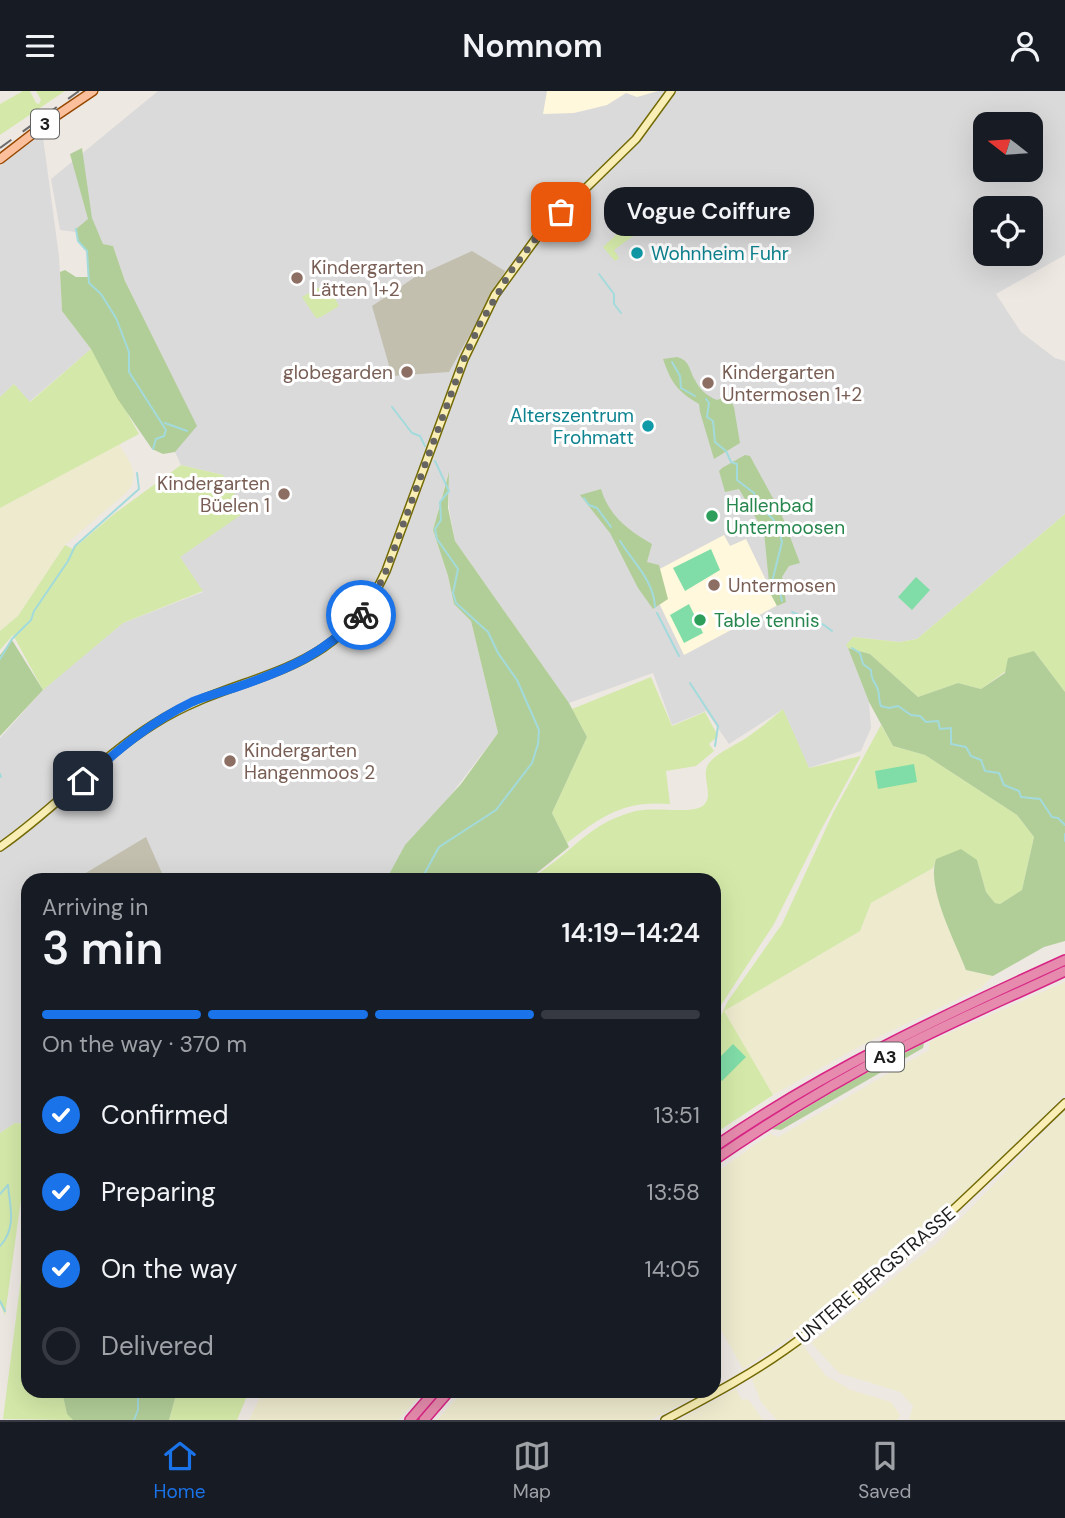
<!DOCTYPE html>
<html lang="en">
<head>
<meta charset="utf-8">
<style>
	:root { --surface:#171b24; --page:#20242c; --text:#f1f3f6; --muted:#9ea1a6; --line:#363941; --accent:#1a73e8 }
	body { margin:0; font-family:"DM Sans",sans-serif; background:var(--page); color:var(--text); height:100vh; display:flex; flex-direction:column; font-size:26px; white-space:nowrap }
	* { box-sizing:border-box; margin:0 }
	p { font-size:23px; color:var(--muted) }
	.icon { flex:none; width:38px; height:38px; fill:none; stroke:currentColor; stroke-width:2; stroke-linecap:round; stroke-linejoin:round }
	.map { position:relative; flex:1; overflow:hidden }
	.sheet { position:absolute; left:21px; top:782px; width:700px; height:525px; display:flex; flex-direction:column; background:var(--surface); border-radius:21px; box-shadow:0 7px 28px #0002 }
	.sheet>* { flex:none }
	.needle { width:46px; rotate:287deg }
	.tools { position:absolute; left:973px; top:21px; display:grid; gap:14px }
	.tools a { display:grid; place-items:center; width:70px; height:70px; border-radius:14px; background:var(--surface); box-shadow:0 7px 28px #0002; font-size:35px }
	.pin { position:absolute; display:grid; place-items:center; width:60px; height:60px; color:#fff; margin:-30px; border-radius:14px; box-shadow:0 4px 10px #0006 }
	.courier { position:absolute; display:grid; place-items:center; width:70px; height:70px; margin:-35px; border:5px solid #1a73e8; border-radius:50%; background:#fff; color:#222; box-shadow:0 2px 9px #0007 }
	.bubble { position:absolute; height:49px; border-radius:21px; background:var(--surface); box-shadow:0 7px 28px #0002; font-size:23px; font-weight:600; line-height:49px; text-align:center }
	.summary em { font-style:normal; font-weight:600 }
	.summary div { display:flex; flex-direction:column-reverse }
	.summary { display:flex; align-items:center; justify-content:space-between; height:119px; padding:0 21px }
	h1 { font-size:46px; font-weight:600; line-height:52px }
	.bar { display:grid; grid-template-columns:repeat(4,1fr); gap:10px 7px; align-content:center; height:84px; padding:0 21px }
	.bar i { height:9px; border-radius:5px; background:var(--line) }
	.bar .selected { background:var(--accent) }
	.bar p { grid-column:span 4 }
	ol { padding:0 21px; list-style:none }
	li { display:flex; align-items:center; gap:21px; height:77px }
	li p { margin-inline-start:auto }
	li .icon { padding:7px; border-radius:50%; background:var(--accent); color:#fff; stroke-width:4 }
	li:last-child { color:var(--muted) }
	li i { width:38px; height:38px; border:4px solid var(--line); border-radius:50% }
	header { display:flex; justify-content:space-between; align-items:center; height:91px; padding:0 21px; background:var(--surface); font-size:32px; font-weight:600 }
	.tab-bar { display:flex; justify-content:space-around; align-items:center; height:98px; border-top:2px solid var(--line); background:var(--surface); font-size:19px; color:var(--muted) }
	.tab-bar a { display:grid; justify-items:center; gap:4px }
	.tab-bar .selected { color:var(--accent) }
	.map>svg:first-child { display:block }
</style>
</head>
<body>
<header><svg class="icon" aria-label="menu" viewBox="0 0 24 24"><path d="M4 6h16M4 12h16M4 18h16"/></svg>Nomnom<svg class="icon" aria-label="person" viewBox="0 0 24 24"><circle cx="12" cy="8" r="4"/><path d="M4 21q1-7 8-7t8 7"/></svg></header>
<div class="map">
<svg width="1065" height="1329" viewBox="0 0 1065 1329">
	<rect width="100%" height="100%" fill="#eee8e3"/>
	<g fill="#dbdada" fill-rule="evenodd">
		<path d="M158,0H1065V164L996,203L1021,241L1055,267L1065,270V423L917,548L899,551L853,546L847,554L869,611L871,637L861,660L809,677L782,619L729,653L706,620L672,634L653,582L569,612L455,450L449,417L448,383L433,439L448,485L454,513L471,530L498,642L386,789H28V1033L15,1032L0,1042V647L51,590L123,532L203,501L180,466L223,384L181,374L175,361L196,335L125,190L113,155L103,153L99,144L60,139L51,88ZM985,33H1031V79H985ZM985,117H1031V163H985Z"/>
		<polygon points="42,39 59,165 62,220 91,258 29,311 14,293 0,306 0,75"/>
	</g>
	<g fill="#fff8dc">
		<polygon points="547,0 658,0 637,6 626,2 607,14 574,22 543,23"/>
		<polygon points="724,444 730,455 746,448 778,514 684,564 659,512 654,481"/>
	</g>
	<g fill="#c3bfaf">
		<polygon points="472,160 505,180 449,281 392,285 372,215 415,186"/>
		<polygon points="146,746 165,789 74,789"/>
	</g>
	<g fill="#edeace">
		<polygon points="119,353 131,373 134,383 132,394 125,403 65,454 18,525 0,540 0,417"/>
		<polygon points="933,777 936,801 966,879 993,885 981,897 864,953 773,1004 723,920 860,840 871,812"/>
		<polygon points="1065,891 1065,1003 1003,1068 888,1169 809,1234 743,1278 714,1227 714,1083 770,1043 778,1046 929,959 929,951"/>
		<polygon points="1065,1019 1065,1329 909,1329 913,1315 900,1301 839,1282 811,1252 937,1152"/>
		<polygon points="802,1253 826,1285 851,1299 891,1311 900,1324 898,1329 777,1329 761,1311 751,1286"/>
		<polygon points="736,1298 742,1309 748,1308 763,1329 679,1329"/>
		<polygon points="263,1300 424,1300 398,1329 249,1329"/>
		<polygon points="463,1300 705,1300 651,1329 437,1329"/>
	</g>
	<g fill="#d4e9a9">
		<polygon points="23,0 30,0 36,12 39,13 41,9 36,0 65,0 0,44 0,13"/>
		<polygon points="659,120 669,131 636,143 614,159 619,167 615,170 603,156 618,142 630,135 633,138 643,130 645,132"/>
		<polygon points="327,192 339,215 321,226 316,227 302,206"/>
		<polygon points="91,258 139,343 0,417 0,306 14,293 30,311"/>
		<polygon points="181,374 223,384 245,421 180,466 203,500 123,532 43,599 13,544 0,559 0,540 18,525 65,454 73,458 114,423"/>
		<polygon points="1065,423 1065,601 1034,560 981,598 958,592 918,606 870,563 848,557 846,554 853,546 899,551 917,548"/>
		<path d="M651,586L672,635L705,621L718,645L709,653L714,660L696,675L666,680L670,713C624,709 601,725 567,752L552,722L587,646L572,618Z"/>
		<path d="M783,618L809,677L861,665L821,739L774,833L714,925V789H519C525,786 533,786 539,782C573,760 589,733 632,721C652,715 687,723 701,716C717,707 699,685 709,672C719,660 737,654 749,645C761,637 772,627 783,618Z"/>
		<polygon points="881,634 893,655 925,664 1017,724 1034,746 1022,799 1000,813 995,812 986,801 977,769 936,768 933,777 871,812 860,840 724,920 773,1004 714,1043 714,939 728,910 782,833 833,722"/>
		<polygon points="15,1032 28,1033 28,1058 5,1224 0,1213 0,1042"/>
		<polygon points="28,1133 28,1300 62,1300 67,1322 73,1329 3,1328"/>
		<polygon points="177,1300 249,1300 237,1329 169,1329"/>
	</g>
	<g fill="#b2ce98">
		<polygon points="82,57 92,127 103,153 113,155 125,190 197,335 175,361 163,363 152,358 117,307 91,258 62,220 60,181 65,179 76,186 88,186 87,160 78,150 76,138 88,128 70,63"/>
		<path d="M677,266C690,269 689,279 695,289C700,299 707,305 717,309L728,305L734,316L740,352L714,368L700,321L699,313C678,301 671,292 663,268Z"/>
		<polygon points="745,364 750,365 781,422 800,472 789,475 782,486 786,511 777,515 770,502 764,441 739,398 725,401 719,380 722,377"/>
		<polygon points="449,381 448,417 455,450 569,612 587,646 552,722 569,756 528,789 386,789 405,754 461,693 498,642 471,530 454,513 448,485 433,439"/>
		<path d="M601,398C609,425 629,440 652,453L647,471L659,474L668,508L653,518L638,497L610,442L580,404Z"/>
		<polygon points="12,549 43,599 0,645 0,564"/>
		<path d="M848,557L870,563L918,606L958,592L981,598L1005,582L1008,567L1034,560L1065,601V850L1044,856L993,885L966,879C955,850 926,797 936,768L961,758L977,769L986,801L995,812L1000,813L1022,799L1034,746L1017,724L925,664L893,655L869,611Z"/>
		<polygon points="924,952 923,957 781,1039 772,1038 842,995"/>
		<polygon points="62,1300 177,1300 169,1329 73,1329 67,1323"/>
	</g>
	<polygon fill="#c6f9bf" points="784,108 797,124 777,139 764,123"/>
	<g fill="#81dda8">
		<polygon points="711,458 720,479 685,500 673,477"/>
		<polygon points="916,486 930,499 912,519 898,506"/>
		<polygon points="689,513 703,542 684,552 670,524"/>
		<polygon points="914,673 917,691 878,698 875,680"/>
		<polygon points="733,953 746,966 722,990 714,982 714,972"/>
	</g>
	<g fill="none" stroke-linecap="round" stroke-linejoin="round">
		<g stroke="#a3dadc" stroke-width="2">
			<polyline points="76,138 78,150 87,160 89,192 101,203 116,227 129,261 129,281 166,339 164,345 156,348 153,358"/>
			<polyline points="599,183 614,203 614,213 621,222"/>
			<polyline points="672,271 680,285 681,297 695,305"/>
			<polyline points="706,308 709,312 707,326 713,330 715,351 726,360 731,371 737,373 737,389 754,402 758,414 773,428 779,440 782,451 772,491"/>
			<polyline points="392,316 412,342 420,345 425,355"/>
			<polyline points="165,332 187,340"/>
			<polyline points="584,407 589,414 597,417 611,436"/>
			<path d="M620,450C633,471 654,490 655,516"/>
			<polyline points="779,496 782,510"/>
			<polyline points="792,521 824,534 832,540"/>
			<polyline points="657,522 679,565"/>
			<path d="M852,557L860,562L863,573L871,579C871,591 876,591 878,599C880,606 878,608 881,615L889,617L898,615L911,624L920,625L926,631L938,630L940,638L951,637V653L966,656L971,665L981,669L985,680L999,682L1004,694L1019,700L1021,706L1040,708L1052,726L1058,727L1065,734"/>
			<polyline points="0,568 12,548 31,529 34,520 68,470 75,455 139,398 137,382"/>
			<polyline points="690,592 718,635 715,655"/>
			<polyline points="0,683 1,686"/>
			<polyline points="1065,743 1065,750"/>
			<polyline points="421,789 439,756 496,719 532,672 538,653 539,639 517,589 498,562 488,541 456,512 453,502 458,478 437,448 435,438 441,429 440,411 449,400 435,370"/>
			<polyline points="0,1103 8,1094"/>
			<path d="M0,1155C17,1137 10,1116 8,1094"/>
			<polyline points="0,1210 5,1220"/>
			<polyline points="134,1329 138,1319 138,1300"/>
		</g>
		<g stroke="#736a05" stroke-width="10">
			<g id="secondary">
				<path d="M0,756C54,719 98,668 154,633C242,577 335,592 386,480L464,268L495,204L540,142L636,48L671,0"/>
				<path d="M665,1329C706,1307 747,1286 785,1259C887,1187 975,1098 1065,1012"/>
			</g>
		</g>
		<g stroke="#964801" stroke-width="11">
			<polyline id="primary" points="0,68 53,27 93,0"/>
		</g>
		<g stroke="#d82585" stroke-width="12">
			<g id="highway">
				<path d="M714,1056C824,980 944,924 1065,869"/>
				<path d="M714,1069C774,1028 836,990 901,957C955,929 1010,906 1065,880"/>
				<polyline points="410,1329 435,1300"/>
				<polyline points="424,1329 449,1300"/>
			</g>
		</g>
		<use href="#secondary" stroke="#f9efb6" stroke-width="7"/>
		<use href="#primary" stroke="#fbbf9b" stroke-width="8"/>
		<use href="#highway" stroke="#e68bad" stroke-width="9"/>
		<polyline stroke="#6b6b6b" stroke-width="2" stroke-dasharray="14 14" stroke-linecap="butt" points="0,57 79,0"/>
	</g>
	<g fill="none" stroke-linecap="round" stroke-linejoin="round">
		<polyline stroke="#666462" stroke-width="7" stroke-dasharray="0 12.6" points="361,524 376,501 386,480 464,268 480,233 511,180 540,142 561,121"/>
		<path stroke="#1a73e8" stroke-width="9" d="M83,690C117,660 150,631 192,611C206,605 222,601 237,596C289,578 322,564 361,524"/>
	</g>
	<g fill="#0f9aa8" stroke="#fff" stroke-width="2.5">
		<circle cx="637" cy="162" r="7"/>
		<circle cx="648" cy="335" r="7"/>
	</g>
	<g fill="#8d6e63" stroke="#fff" stroke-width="2.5">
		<circle cx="297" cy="187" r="7"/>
		<circle cx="407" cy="281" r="7"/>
		<circle cx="708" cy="292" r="7"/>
		<circle cx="284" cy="403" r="7"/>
		<circle cx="714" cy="494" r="7"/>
		<circle cx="230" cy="670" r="7"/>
	</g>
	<g fill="#2e9e5b" stroke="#fff" stroke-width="2.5">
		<circle cx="712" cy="425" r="7"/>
		<circle cx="700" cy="529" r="7"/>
	</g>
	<g text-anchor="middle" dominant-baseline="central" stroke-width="6" stroke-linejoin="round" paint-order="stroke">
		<g fill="#fff" stroke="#616161" stroke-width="2">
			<rect x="31" y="18.5" width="28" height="29" rx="5"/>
			<rect x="866" y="951.5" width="38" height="29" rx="5"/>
		</g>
		<g font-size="18" font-weight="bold" fill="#1d1d1d">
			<text x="45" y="33">3</text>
			<text x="885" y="966">A3</text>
		</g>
		<g font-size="19" fill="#0d838f" stroke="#fff" text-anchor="start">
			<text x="651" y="162">Wohnheim Fuhr</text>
			<text x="634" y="324" text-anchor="end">Alterszentrum<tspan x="634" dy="22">Frohmatt</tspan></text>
		</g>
		<g font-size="19" fill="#785e54" stroke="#fff" text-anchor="start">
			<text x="311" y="176">Kindergarten<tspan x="311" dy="22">Lätten 1+2</tspan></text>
			<text x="393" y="281" text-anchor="end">globegarden</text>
			<text x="722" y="281">Kindergarten<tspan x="722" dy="22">Untermosen 1+2</tspan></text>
			<text x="270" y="392" text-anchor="end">Kindergarten<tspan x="270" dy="22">Büelen 1</tspan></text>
			<text x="728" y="494">Untermosen</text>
			<text x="244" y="659">Kindergarten<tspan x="244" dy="22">Hangenmoos 2</tspan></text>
		</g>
		<g font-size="19" fill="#27864d" stroke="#fff" text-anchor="start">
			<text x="726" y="414">Hallenbad<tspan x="726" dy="22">Untermoosen</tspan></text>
			<text x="714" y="529">Table tennis</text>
		</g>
		<g font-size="19" fill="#1d1d1d" stroke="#fff">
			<text transform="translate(876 1184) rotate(-40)">UNTERE BERGSTRASSE</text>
		</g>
	</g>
</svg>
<div class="tools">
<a><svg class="needle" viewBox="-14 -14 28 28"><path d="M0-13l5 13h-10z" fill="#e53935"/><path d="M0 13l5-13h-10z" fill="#9ea1a6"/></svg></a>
<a><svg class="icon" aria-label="locate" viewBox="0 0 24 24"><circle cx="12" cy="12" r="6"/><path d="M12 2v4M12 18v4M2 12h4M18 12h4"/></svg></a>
</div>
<div class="pin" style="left:561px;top:121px;background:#ea580c"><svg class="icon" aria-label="bag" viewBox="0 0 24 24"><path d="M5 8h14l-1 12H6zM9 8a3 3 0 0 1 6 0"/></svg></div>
<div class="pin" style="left:83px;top:690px;background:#1f2937"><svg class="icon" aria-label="home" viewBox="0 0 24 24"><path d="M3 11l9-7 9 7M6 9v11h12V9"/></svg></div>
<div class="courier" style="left:361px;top:524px"><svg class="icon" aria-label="bike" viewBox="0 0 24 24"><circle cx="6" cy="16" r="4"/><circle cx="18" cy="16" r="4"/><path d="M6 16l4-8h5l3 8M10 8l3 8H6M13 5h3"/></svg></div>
<div class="bubble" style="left:604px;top:96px;width:210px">Vogue Coiffure</div>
<section class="sheet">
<div class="summary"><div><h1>3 min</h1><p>Arriving in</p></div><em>14:19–14:24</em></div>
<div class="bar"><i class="selected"></i><i class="selected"></i><i class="selected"></i><i></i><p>On the way · 370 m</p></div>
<ol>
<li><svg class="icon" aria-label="check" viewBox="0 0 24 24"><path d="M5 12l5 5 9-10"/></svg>Confirmed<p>13:51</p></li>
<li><svg class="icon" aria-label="check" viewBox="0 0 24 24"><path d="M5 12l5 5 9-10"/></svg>Preparing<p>13:58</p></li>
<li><svg class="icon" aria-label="check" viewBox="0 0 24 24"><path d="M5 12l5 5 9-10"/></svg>On the way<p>14:05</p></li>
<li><i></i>Delivered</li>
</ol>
</section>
</div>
<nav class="tab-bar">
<a class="selected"><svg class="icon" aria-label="home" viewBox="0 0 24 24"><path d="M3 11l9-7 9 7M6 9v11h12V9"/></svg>Home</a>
<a><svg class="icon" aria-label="map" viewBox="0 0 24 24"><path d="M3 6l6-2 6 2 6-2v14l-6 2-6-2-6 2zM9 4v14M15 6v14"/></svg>Map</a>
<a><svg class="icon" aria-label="saved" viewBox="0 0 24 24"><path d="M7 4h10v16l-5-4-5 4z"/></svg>Saved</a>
</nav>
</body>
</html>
